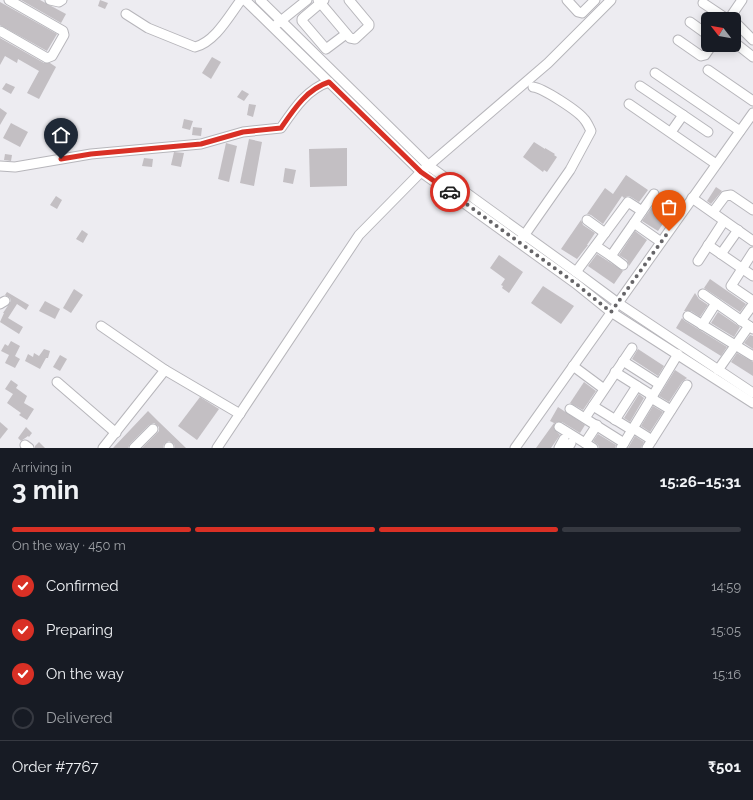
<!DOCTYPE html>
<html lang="en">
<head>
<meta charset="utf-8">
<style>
	:root { --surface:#171b24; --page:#242831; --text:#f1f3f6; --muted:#9ea1a6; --line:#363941; --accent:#d93025 }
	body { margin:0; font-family:Raleway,sans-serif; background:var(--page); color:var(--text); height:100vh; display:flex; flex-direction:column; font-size:15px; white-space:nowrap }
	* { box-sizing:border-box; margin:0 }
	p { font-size:13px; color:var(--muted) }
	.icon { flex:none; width:22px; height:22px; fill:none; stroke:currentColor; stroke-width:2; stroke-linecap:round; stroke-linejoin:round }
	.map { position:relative; height:448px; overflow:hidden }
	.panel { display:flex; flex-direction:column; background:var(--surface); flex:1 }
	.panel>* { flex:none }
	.needle { width:26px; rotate:301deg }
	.fabs { position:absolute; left:701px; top:12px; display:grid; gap:8px }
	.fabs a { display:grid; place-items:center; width:40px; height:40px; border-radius:6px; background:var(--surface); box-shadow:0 2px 10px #0003; font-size:20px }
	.pin { position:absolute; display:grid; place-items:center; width:34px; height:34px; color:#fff; margin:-41px -17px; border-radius:50% 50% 50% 0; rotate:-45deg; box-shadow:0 0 4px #0007 }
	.pin .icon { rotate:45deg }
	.courier { position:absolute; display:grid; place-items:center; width:40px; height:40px; margin:-20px; border:3px solid #d93025; border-radius:50%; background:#fff; color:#222; box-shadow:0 1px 5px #0007 }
	.summary em { font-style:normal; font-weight:700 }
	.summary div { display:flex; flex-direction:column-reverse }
	.summary { display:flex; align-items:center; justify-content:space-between; height:68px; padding:0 12px }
	h1 { font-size:26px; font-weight:700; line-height:30px }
	.bar { display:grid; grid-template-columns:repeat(4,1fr); gap:6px 4px; align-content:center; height:48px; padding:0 12px }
	.bar i { height:5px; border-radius:3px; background:var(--line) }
	.bar .on { background:var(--accent) }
	.bar p { grid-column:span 4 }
	.line { display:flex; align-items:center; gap:10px; padding:0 12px; border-top:1px solid var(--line) }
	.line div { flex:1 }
	ol { padding:0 12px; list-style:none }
	li { display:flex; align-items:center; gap:12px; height:44px }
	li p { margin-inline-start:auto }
	li .icon { padding:4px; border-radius:50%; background:var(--accent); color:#fff; stroke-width:4 }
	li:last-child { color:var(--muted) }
	li i { width:22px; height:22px; border:2px solid var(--line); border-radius:50% }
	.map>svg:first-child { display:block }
</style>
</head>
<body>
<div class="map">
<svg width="753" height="448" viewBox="0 0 753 448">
	<rect width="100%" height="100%" fill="#edecf1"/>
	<g fill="#c3bfc3">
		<polygon points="21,0 40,0 66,14 61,23"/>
		<polygon points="100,0 108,3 105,9 98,6"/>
		<polygon points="0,2 57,34 47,51 0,25"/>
		<polygon points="0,38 44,63 50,63 56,67 39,99 27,93 39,71 18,59 17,63 5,56 0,65"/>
		<polygon points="212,57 221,62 211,79 202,73"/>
		<polygon points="6,83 15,87 11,94 2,89"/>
		<polygon points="242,90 249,94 244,101 237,97"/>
		<polygon points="249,104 256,105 253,117 247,115"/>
		<polygon points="0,108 7,113 0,125"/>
		<polygon points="184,119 193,121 190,130 182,128"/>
		<polygon points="11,123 28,132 20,147 3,138"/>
		<polygon points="193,127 202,128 201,136 192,135"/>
		<polygon points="249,139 262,142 254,186 240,183"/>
		<polygon points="534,142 545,149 545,148 555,154 554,155 557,157 547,172 544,170 543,172 523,157"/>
		<polygon points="226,143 237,146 229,182 218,179"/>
		<polygon points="347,148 347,186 310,187 309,149"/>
		<polygon points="174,152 184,153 181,167 171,165"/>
		<polygon points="5,154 12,155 11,161 4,160"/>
		<polygon points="144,158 153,159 152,167 142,166"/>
		<polygon points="285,168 296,170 293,184 283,182"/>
		<polygon points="626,175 648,190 639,202 631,197 628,196 624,198 622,196 603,224 591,215 587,214 605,188 613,194"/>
		<polygon points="716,187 722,191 711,204 707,201"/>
		<polygon points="661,192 677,203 658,231 642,221 659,197"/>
		<polygon points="56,196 62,200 57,209 50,205"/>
		<polygon points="581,220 583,225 595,233 587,245 588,245 577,259 561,249"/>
		<polygon points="82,230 88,234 83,243 76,239"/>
		<polygon points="635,231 647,240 629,266 627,260 619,255"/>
		<polygon points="597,254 623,271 614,284 588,266"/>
		<polygon points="499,255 523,272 509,293 502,288 503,286 501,285 505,279 490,268"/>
		<polygon points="710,279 746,304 740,312 704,288"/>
		<polygon points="543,286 574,306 561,324 531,303"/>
		<polygon points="74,289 83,295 71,313 63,308"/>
		<polygon points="7,292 29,305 26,310 17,304 8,318 23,327 19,334 0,322 4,313 3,313 11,301 10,298 5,295"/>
		<polygon points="695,293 699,299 708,305 700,317 691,311 684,311"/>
		<polygon points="45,301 60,309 55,319 39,311"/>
		<polygon points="718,312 740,327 734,337 711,323"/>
		<polygon points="682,318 685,321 727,347 721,356 676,328"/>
		<polygon points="750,335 753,336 753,349 744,343"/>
		<polygon points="11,341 20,346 15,356 20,359 15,368 5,363 9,355 1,351 5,344 8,346"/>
		<polygon points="44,349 50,351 48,358 46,358 40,369 25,361 28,354 33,357 34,353 39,356"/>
		<polygon points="638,349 664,366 658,376 632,359"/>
		<polygon points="737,353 753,362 753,376 731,362"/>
		<polygon points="60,355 67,359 60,371 53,367"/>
		<polygon points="675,370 687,378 682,382 669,402 659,396"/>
		<polygon points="11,380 18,385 16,388 27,396 24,403 34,409 27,420 19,415 21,413 7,403 13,394 5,389"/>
		<polygon points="584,382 596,391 583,410 570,403"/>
		<polygon points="639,394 644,398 630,422 624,418"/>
		<polygon points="200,397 219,409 197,440 178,426"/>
		<polygon points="653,406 663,412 650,432 641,426"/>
		<polygon points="558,407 585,425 580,433 562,422 557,422 554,424 554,429 560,435 551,448 536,448 554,423 550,421"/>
		<polygon points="148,411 159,422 186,448 175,448 174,444 169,441 164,444 163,448 142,448 159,431 159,427 154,423 149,425 130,444 128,448 113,448"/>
		<polygon points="0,422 8,429 0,439"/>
		<polygon points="26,427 32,433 29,437 28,436 21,441 18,438"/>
		<polygon points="598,434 616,445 615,448 599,448 598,445 593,441"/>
		<polygon points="635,436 644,442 641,448 628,448"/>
		<polygon points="39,442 45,448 35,448 35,446"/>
	</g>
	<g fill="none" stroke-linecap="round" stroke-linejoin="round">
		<g stroke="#b7b6bb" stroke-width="11">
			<g id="minor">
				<polyline points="50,0 59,2 62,0"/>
				<polyline points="245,0 421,172 575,283 611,312 753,403"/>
				<polyline points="260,0 429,166 576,272 618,303 753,393"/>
				<polyline points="318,0 350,38 355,39 369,26 369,24 349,0"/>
				<polyline points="324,0 304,17 302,19 302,21 326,49 346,34"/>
				<polyline points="567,0 578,12 582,13 595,0"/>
				<polyline points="703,3 727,19"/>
				<path d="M126,14L148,28L195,47C215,42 229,16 241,0"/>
				<polyline points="729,19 742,0"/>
				<polyline points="734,21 753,40"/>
				<polyline points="690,22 708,35"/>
				<polyline points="277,24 307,0"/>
				<polyline points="0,31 47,58 52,56 64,35 63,31 9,0"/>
				<polyline points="678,40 701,56 705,55 712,45"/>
				<polyline points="734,42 753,57"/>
				<polyline points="708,70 753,101"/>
				<polyline points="655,73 740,131"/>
				<polyline points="640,86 683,115"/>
				<polyline points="629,104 716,164"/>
				<polyline points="671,132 683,115 708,132"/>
				<path d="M0,166L15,167L91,154L201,144L243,132L281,128C294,109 307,89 329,82"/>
				<polyline points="692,198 753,241"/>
				<polyline points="642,211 654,194"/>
				<polyline points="713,212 725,196 731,195 753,210"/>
				<polyline points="587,220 605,233"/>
				<path d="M521,240L570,170L591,131C589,127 587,122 584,119C578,111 543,88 533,87"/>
				<polyline points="708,245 753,276"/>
				<polyline points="596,246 611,256"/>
				<polyline points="753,252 731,286 753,301"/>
				<polyline points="721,254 738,230"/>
				<polyline points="698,261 724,221"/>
				<polyline points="623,265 611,256 634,223"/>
				<polyline points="576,272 628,202 642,211 634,223 661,242"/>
				<polyline points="703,294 749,326"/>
				<polyline points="0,304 5,301"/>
				<polyline points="688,316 753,356"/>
				<polyline points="741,321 751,307"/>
				<polyline points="702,325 716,303"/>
				<polyline points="101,326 165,370 240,414"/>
				<polyline points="623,361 659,384"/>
				<polyline points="573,366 604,389"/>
				<polyline points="718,370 749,326 753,329"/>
				<polyline points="615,372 653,396"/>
				<polyline points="57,382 116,433"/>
				<polyline points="651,398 671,410"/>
				<polyline points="593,406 632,430"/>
				<polyline points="570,409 624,443"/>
				<polyline points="585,418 632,348"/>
				<polyline points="615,420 637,386"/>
				<polyline points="559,427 593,448"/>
				<polyline points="633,428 652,440"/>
				<polyline points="585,443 597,425"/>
				<polyline points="25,445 29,448"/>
				<polyline points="103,448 165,370"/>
				<polyline points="134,448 153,429"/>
				<polyline points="169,448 169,447"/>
				<polyline points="217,448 359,235 421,172 548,63 611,0"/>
				<polyline points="515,448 753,113"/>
				<polyline points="559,448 564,439"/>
				<polyline points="568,448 571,443"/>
				<polyline points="621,448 678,354"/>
				<polyline points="647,448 687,385"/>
			</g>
		</g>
		<use href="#minor" stroke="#fff" stroke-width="9"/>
	</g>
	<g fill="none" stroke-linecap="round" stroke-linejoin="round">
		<polyline stroke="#666568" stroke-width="4" stroke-dasharray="0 7.2" points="450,192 575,283 611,312 669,231"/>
		<path stroke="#d93025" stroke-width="5" d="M61,159L91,154L201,144L243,132L281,128C294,109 307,89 329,82L421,172L450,192"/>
	</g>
</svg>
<div class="fabs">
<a><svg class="needle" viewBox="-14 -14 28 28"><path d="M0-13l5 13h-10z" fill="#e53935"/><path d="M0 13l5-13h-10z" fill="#9ea1a6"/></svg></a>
</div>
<div class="pin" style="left:669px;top:231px;background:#ea580c"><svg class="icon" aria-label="bag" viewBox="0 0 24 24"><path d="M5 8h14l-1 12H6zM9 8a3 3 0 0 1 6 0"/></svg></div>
<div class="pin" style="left:61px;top:159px;background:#1f2937"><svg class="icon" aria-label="home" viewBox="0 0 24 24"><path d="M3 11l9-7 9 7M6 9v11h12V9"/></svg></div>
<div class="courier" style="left:450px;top:192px"><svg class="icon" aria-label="car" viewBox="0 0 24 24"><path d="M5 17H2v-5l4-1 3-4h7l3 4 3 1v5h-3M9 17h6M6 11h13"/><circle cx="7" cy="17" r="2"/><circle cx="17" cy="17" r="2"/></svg></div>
</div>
<section class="panel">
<div class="summary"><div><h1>3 min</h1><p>Arriving in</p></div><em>15:26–15:31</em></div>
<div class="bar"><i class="on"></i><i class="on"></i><i class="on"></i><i></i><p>On the way · 450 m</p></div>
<ol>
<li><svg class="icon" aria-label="check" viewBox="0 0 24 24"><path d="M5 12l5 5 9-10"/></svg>Confirmed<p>14:59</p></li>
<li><svg class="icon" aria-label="check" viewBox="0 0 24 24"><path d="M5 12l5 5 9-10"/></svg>Preparing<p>15:05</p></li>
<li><svg class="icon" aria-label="check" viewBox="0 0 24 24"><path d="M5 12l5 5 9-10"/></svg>On the way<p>15:16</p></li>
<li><i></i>Delivered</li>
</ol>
<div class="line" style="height:52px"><div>Order #7767</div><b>₹501</b></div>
</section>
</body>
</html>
